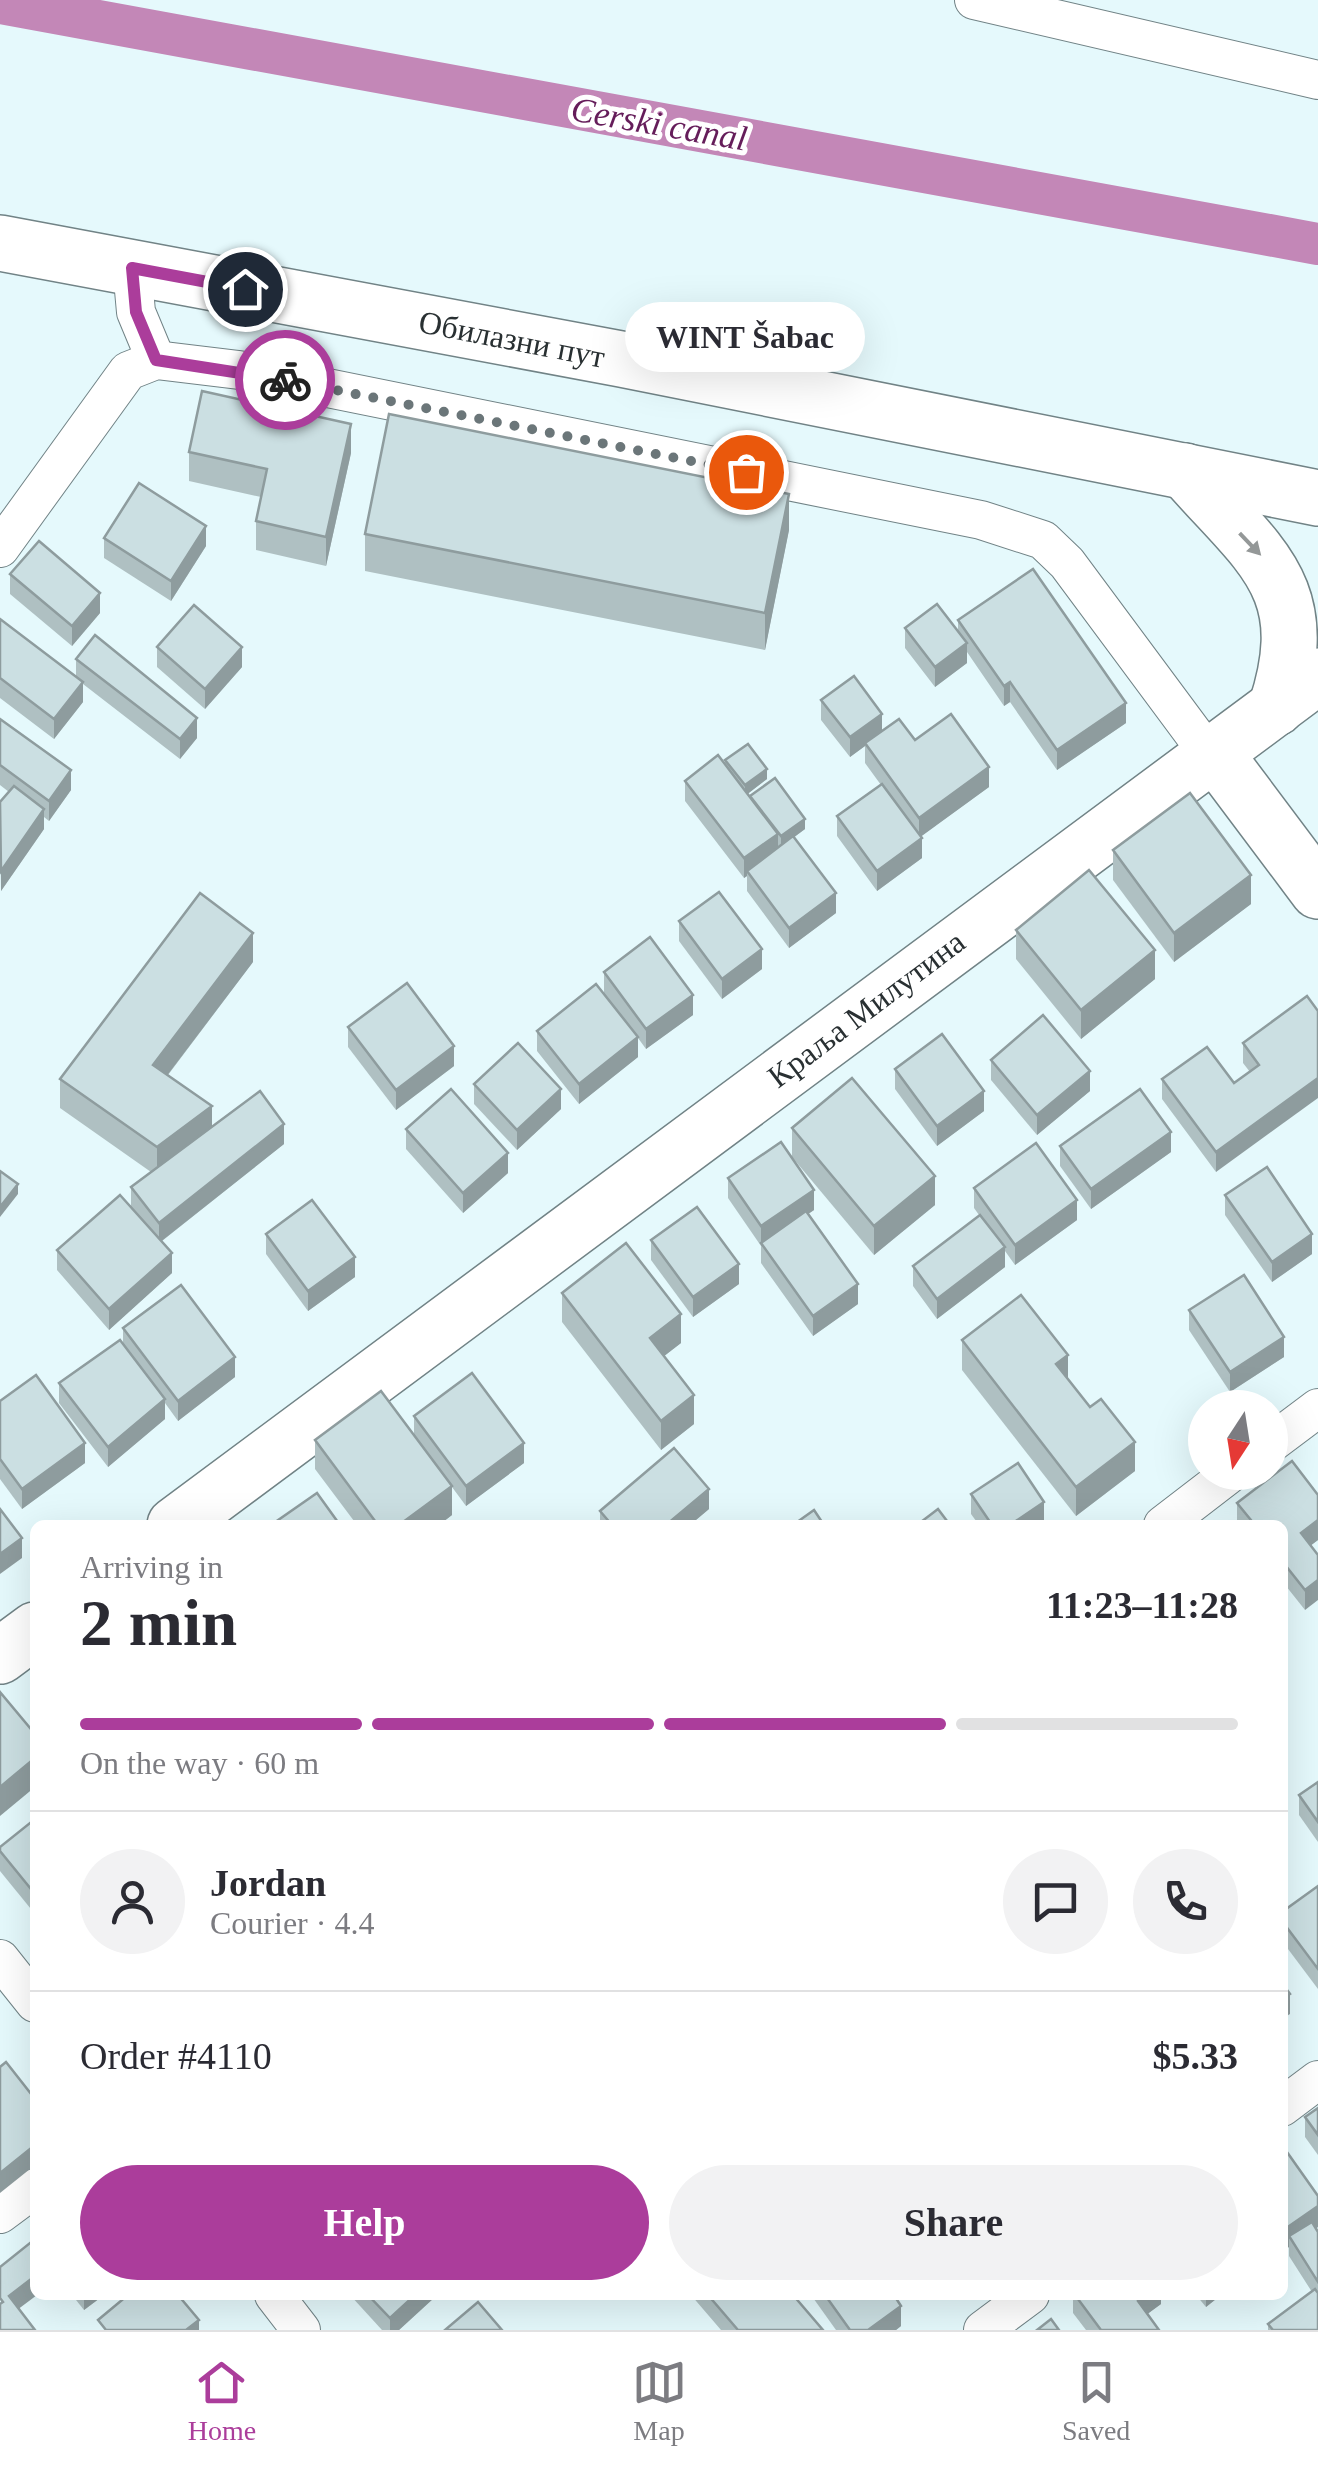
<!DOCTYPE html>
<html lang="en">
<head>
<meta charset="utf-8">
<style>
	:root { --surface:#fff; --page:#f2f2f3; --text:#2b2b33; --muted:#7c7c81; --line:#e1e1e2; --accent:#ab3d9b }
	body { margin:0; font-family:"Times New Roman",serif; background:var(--page); color:var(--text); height:100vh; display:flex; flex-direction:column; font-size:38px; white-space:nowrap }
	* { box-sizing:border-box; margin:0 }
	p { font-size:32px; color:var(--muted) }
	.icon { flex:none; width:55px; height:55px; fill:none; stroke:currentColor; stroke-width:2; stroke-linecap:round; stroke-linejoin:round }
	.map { position:relative; flex:1; overflow:hidden }
	.side { position:absolute; left:30px; top:1520px; width:1258px; height:780px; display:flex; flex-direction:column; background:var(--surface); border-radius:15px; box-shadow:0 10px 40px #0002 }
	.side>* { flex:none }
	.needle { width:65px; rotate:192deg }
	.tools { position:absolute; left:1188px; top:1390px; display:grid; gap:20px }
	.tools a { display:grid; place-items:center; width:100px; height:100px; border-radius:50%; background:var(--surface); box-shadow:0 10px 40px #0002; font-size:50px }
	.pin { position:absolute; display:grid; place-items:center; width:85px; height:85px; color:#fff; margin:-42px; border:5px solid #fff; border-radius:50%; box-shadow:0 2px 10px #0007 }
	.courier { position:absolute; display:grid; place-items:center; width:100px; height:100px; margin:-50px; border:8px solid #ab3d9b; border-radius:50%; background:#fff; color:#222; box-shadow:0 2px 12px #0007 }
	.bubble { position:absolute; height:70px; border-radius:35px; background:var(--surface); box-shadow:0 10px 40px #0002; font-size:32px; font-weight:800; line-height:70px; text-align:center }
	.headline em { font-style:normal; font-weight:800 }
	.headline div { display:flex; flex-direction:column-reverse }
	.headline { display:flex; align-items:center; justify-content:space-between; height:170px; padding:0 50px }
	h1 { font-size:65px; font-weight:800; line-height:75px }
	.bar { display:grid; grid-template-columns:repeat(4,1fr); gap:15px 10px; align-content:center; height:120px; padding:0 50px }
	.bar i { height:12px; border-radius:8px; background:var(--line) }
	.bar .on { background:var(--accent) }
	.bar p { grid-column:span 4 }
	.line { display:flex; align-items:center; gap:25px; padding:0 50px; border-top:2px solid var(--line) }
	.line div { flex:1 }
	.round { display:grid; place-items:center; flex:none; width:105px; height:105px; border-radius:52px; background:var(--page) }
	.cta { display:flex; gap:20px; margin-top:auto; padding:20px 50px }
	.cta a { flex:1; height:115px; border-radius:60px; background:var(--accent); color:#fff; font-size:40px; font-weight:800; line-height:115px; text-align:center }
	.cta a+a { background:var(--page); color:var(--text) }
	.tabs { display:flex; justify-content:space-around; align-items:center; height:140px; border-top:2px solid var(--line); background:var(--surface); font-size:28px; color:var(--muted) }
	.tabs a { display:grid; justify-items:center; gap:5px }
	.tabs .on { color:var(--accent) }
	.map>svg:first-child { display:block }
</style>
</head>
<body>
<div class="map">
<svg width="1318" height="2330" viewBox="0 0 1318 2330">
	<rect width="100%" height="100%" fill="#e5f9fc"/>
	<g fill="none" stroke-linecap="round" stroke-linejoin="round">
		<polyline stroke="#c387b7" stroke-width="42" points="0,3 1318,244"/>
		<g stroke="#718386" stroke-width="40">
			<g id="street">
				<polyline points="974,0 1318,80"/>
				<polyline points="132,268 136,312 156,360"/>
				<polyline points="0,548 128,371 156,360 239,370 981,520 1043,540 1067,563 1208,753"/>
				<polyline points="1270,1444 1318,1408"/>
				<polyline points="1163,1525 1232,1472"/>
				<polyline points="0,1959 35,2003"/>
				<polyline points="1282,2107 1318,2080"/>
				<polyline points="0,2214 35,2188"/>
				<polyline points="274,2295 301,2330"/>
				<polyline points="983,2330 1030,2295"/>
			</g>
		</g>
		<g stroke="#718386" stroke-width="58">
			<g id="secondary">
				<polyline points="1213,751 1318,891"/>
				<polyline points="175,1525 1318,676"/>
				<polyline points="0,1656 35,1630"/>
			</g>
		</g>
		<g stroke="#718386" stroke-width="58">
			<g id="primary">
				<polyline points="0,243 621,359 1318,498"/>
				<path d="M1185,471C1259,556 1316,586 1276,708"/>
			</g>
		</g>
		<use href="#street" stroke="#fff" stroke-width="38"/>
		<use href="#secondary" stroke="#fff" stroke-width="55"/>
		<use href="#primary" stroke="#fff" stroke-width="55"/>
	</g>
	<g fill="#afc0c2">
		<polygon points="189,452 351,453 326,566 256,550 256,521 261,497 189,481"/>
		<polygon points="789,530 765,650 365,571 365,534"/>
		<polygon points="104,538 206,546 171,601 104,558"/>
		<polygon points="10,574 100,613 72,646 10,594"/>
		<polygon points="0,619 76,676 76,659 197,738 180,759 83,684 83,702 54,739 0,698"/>
		<polygon points="958,620 1126,723 1057,770 1010,702 1004,706 967,652 967,663 935,687 905,648 905,628 958,632"/>
		<polygon points="157,647 242,667 205,709 157,667"/>
		<polygon points="821,700 882,731 915,740 989,787 921,836 922,858 877,891 837,836 837,816 881,785 865,763 865,746 850,757 821,720"/>
		<polygon points="0,719 71,790 49,821 44,817 44,829 1,891 0,802 9,792 0,785"/>
		<polygon points="725,760 767,779 747,794 750,798 805,829 794,837 836,913 789,948 747,891 747,876 744,878 685,801 685,781 725,765"/>
		<polygon points="1113,850 1251,904 1174,962 1113,880"/>
		<polygon points="679,921 762,969 722,999 679,941"/>
		<polygon points="1016,930 1155,979 1081,1039 1016,959"/>
		<polygon points="253,962 168,1075 212,1127 284,1144 162,1241 172,1273 109,1330 57,1270 57,1250 131,1207 131,1187 151,1172 60,1108 60,1079"/>
		<polygon points="604,972 693,1015 646,1049 638,1038 638,1057 579,1104 537,1051 537,1031 604,992"/>
		<polygon points="1307,996 1216,1172 1162,1099 1162,1079 1234,1083 1250,1072 1243,1063 1243,1043"/>
		<polygon points="348,1027 454,1066 396,1110 348,1047"/>
		<polygon points="991,1060 1090,1091 1037,1135 991,1080"/>
		<polygon points="895,1069 984,1111 937,1146 895,1089"/>
		<polygon points="474,1084 561,1109 517,1150 474,1104"/>
		<polygon points="792,1128 935,1205 874,1255 792,1157"/>
		<polygon points="406,1129 508,1173 463,1213 406,1149"/>
		<polygon points="1060,1146 1171,1152 1091,1209 1060,1166"/>
		<polygon points="728,1178 814,1210 808,1214 858,1304 813,1336 761,1263 761,1246 728,1198"/>
		<polygon points="974,1188 1077,1220 1015,1265 1005,1251 1005,1267 937,1319 913,1286 913,1266 979,1215 974,1208"/>
		<polygon points="1225,1195 1312,1254 1272,1282 1225,1215"/>
		<polygon points="266,1234 355,1277 308,1311 266,1254"/>
		<polygon points="651,1240 739,1284 693,1317 651,1260"/>
		<polygon points="562,1293 681,1343 664,1356 694,1424 661,1450 562,1322"/>
		<polygon points="1189,1310 1284,1357 1230,1392 1189,1330"/>
		<polygon points="123,1328 235,1377 178,1421 165,1403 165,1419 108,1467 59,1403 59,1383 123,1345"/>
		<polygon points="962,1340 1135,1471 1076,1516 962,1370"/>
		<polygon points="0,1401 85,1463 22,1509 0,1479"/>
		<polygon points="414,1416 524,1463 466,1506 452,1487 452,1515 439,1525 357,1525 315,1469 315,1440 414,1436"/>
		<polygon points="971,1494 1044,1522 1040,1525 979,1525 971,1514"/>
		<polygon points="1237,1503 1318,1540 1311,1545 1305,1610 1282,1581 1282,1525 1239,1525 1237,1523"/>
		<polygon points="709,1509 690,1525 600,1525 600,1511"/>
		<polygon points="1318,1782 1318,1842 1299,1815 1299,1795"/>
		<polygon points="35,1819 35,1914 0,1871 0,1847"/>
		<polygon points="1318,1886 1318,1989 1282,1941 1282,1912"/>
		<polygon points="1318,2108 1318,2155 1305,2137 1305,2117"/>
		<polygon points="1282,2145 1318,2196 1318,2227 1316,2228 1318,2232 1318,2330 1268,2330 1268,2324 1312,2292 1289,2256 1289,2247 1282,2251"/>
		<polygon points="72,2295 100,2295 100,2298 84,2310"/>
		<polygon points="350,2295 435,2295 435,2297 399,2330 382,2330"/>
		<polygon points="691,2295 769,2295 772,2298 823,2330 721,2330"/>
		<polygon points="811,2295 894,2295 901,2326 896,2330 836,2330"/>
		<polygon points="1073,2295 1161,2295 1161,2304 1147,2314 1159,2330 1086,2330 1073,2313"/>
		<polygon points="1196,2295 1221,2295 1206,2307"/>
	</g>
	<g fill="#8e9c9e">
		<polygon points="351,424 351,453 326,566 326,537"/>
		<polygon points="789,494 789,530 765,650 765,613"/>
		<polygon points="206,526 206,546 171,601 171,581"/>
		<polygon points="100,593 100,613 72,646 72,626"/>
		<polygon points="967,643 967,663 935,687 935,667"/>
		<polygon points="242,647 242,667 205,709 205,689"/>
		<polygon points="83,682 83,702 54,739 54,719"/>
		<polygon points="1010,682 1010,702 1004,706 1004,686"/>
		<polygon points="1126,703 1126,723 1057,770 1057,750"/>
		<polygon points="882,714 882,734 865,743 865,746 850,757 850,737"/>
		<polygon points="197,718 197,738 180,759 180,739"/>
		<polygon points="989,767 989,787 919,838 919,818"/>
		<polygon points="767,769 767,779 745,796 745,785"/>
		<polygon points="71,770 71,790 49,821 49,801"/>
		<polygon points="44,809 44,829 1,891 1,871"/>
		<polygon points="805,819 805,829 781,847 781,836"/>
		<polygon points="778,834 778,854 747,871 747,876 744,878 744,858"/>
		<polygon points="922,838 922,858 877,891 877,871"/>
		<polygon points="1251,875 1251,904 1174,962 1174,933"/>
		<polygon points="836,893 836,913 789,948 789,928"/>
		<polygon points="253,933 253,962 153,1094 153,1065"/>
		<polygon points="762,949 762,969 722,999 722,979"/>
		<polygon points="1155,950 1155,979 1081,1039 1081,1010"/>
		<polygon points="693,995 693,1015 646,1049 646,1029"/>
		<polygon points="638,1037 638,1057 579,1104 579,1084"/>
		<polygon points="454,1046 454,1066 396,1110 396,1090"/>
		<polygon points="1090,1071 1090,1091 1037,1135 1037,1115"/>
		<polygon points="1318,1078 1318,1098 1216,1172 1216,1152"/>
		<polygon points="561,1089 561,1109 517,1150 517,1130"/>
		<polygon points="984,1091 984,1111 937,1146 937,1126"/>
		<polygon points="212,1106 212,1135 157,1176 157,1147"/>
		<polygon points="284,1124 284,1144 159,1243 159,1223"/>
		<polygon points="1171,1132 1171,1152 1091,1209 1091,1189"/>
		<polygon points="508,1153 508,1173 463,1213 463,1193"/>
		<polygon points="935,1176 935,1205 874,1255 874,1226"/>
		<polygon points="18,1184 18,1194 0,1217 0,1207"/>
		<polygon points="814,1190 814,1210 761,1246 761,1226"/>
		<polygon points="1077,1200 1077,1220 1015,1265 1015,1245"/>
		<polygon points="1312,1234 1312,1254 1272,1282 1272,1262"/>
		<polygon points="1005,1247 1005,1267 937,1319 937,1299"/>
		<polygon points="172,1253 172,1273 109,1330 109,1309"/>
		<polygon points="355,1257 355,1277 308,1311 308,1291"/>
		<polygon points="739,1264 739,1284 693,1317 693,1297"/>
		<polygon points="858,1284 858,1304 813,1336 813,1316"/>
		<polygon points="681,1314 681,1343 650,1367 650,1338"/>
		<polygon points="1284,1337 1284,1357 1230,1392 1230,1372"/>
		<polygon points="1068,1355 1068,1384 1056,1364"/>
		<polygon points="235,1357 235,1377 178,1421 178,1401"/>
		<polygon points="694,1395 694,1424 661,1450 661,1421"/>
		<polygon points="165,1399 165,1419 108,1467 108,1447"/>
		<polygon points="1135,1442 1135,1471 1076,1516 1076,1487"/>
		<polygon points="85,1443 85,1463 22,1509 22,1489"/>
		<polygon points="524,1443 524,1463 466,1506 466,1486"/>
		<polygon points="452,1486 452,1515 439,1525 399,1525"/>
		<polygon points="709,1489 709,1509 690,1525 666,1525"/>
		<polygon points="1044,1502 1044,1522 1040,1525 1010,1525"/>
		<polygon points="1318,1520 1318,1540 1301,1553 1301,1533"/>
		<polygon points="22,1538 22,1558 0,1574 0,1554"/>
		<polygon points="1318,1580 1318,1600 1305,1610 1305,1590"/>
		<polygon points="35,1758 35,1787 0,1816 0,1787"/>
		<polygon points="1290,1994 1290,2014 1282,2019 1282,1999"/>
		<polygon points="35,2145 35,2165 0,2193 0,2173"/>
		<polygon points="1318,2206 1318,2227 1294,2243 1289,2236 1289,2247 1282,2251 1282,2231"/>
		<polygon points="35,2276 35,2295 37,2295 9,2316 9,2296"/>
		<polygon points="90,2295 100,2295 100,2298 84,2310 84,2300"/>
		<polygon points="415,2295 435,2295 435,2297 399,2330 390,2330 390,2318"/>
		<polygon points="1146,2295 1161,2295 1161,2304 1138,2321 1138,2301"/>
		<polygon points="1206,2295 1221,2295 1206,2307"/>
		<polygon points="901,2306 901,2326 896,2330 868,2330"/>
		<polygon points="199,2320 199,2330 186,2330"/>
	</g>
	<g fill="#cbdfe2" stroke="#8e9c9e" stroke-width="2.5">
		<polygon points="202,391 351,424 326,537 256,521 267,469 189,452"/>
		<polygon points="389,414 789,494 765,613 365,534"/>
		<polygon points="139,483 206,526 171,581 104,538"/>
		<polygon points="39,541 100,593 72,626 10,574"/>
		<polygon points="1033,569 1126,703 1057,750 1010,682 1004,686 958,620"/>
		<polygon points="937,604 967,643 935,667 905,628"/>
		<polygon points="194,605 242,647 205,689 157,647"/>
		<polygon points="0,619 83,682 54,719 0,678"/>
		<polygon points="95,635 197,718 180,739 76,659"/>
		<polygon points="854,676 882,714 850,737 821,700"/>
		<polygon points="951,714 989,767 919,818 865,743 899,719 915,740"/>
		<polygon points="0,719 71,770 49,801 0,765"/>
		<polygon points="748,744 767,769 745,785 725,760"/>
		<polygon points="718,755 778,834 744,858 685,781"/>
		<polygon points="775,778 805,819 781,836 750,796"/>
		<polygon points="882,784 922,838 877,871 837,816"/>
		<polygon points="14,786 44,809 1,871 0,802"/>
		<polygon points="1190,793 1251,875 1174,933 1113,850"/>
		<polygon points="793,836 836,893 789,928 747,871"/>
		<polygon points="1089,870 1155,950 1081,1010 1016,930"/>
		<polygon points="719,892 762,949 722,979 679,921"/>
		<polygon points="200,893 253,933 153,1065 212,1106 157,1147 60,1079"/>
		<polygon points="650,937 693,995 646,1029 604,972"/>
		<polygon points="407,983 454,1046 396,1090 348,1027"/>
		<polygon points="596,984 638,1037 579,1084 537,1031"/>
		<polygon points="1307,996 1318,1011 1318,1078 1216,1152 1162,1079 1207,1047 1234,1083 1259,1065 1243,1043"/>
		<polygon points="1043,1015 1090,1071 1037,1115 991,1060"/>
		<polygon points="942,1034 984,1091 937,1126 895,1069"/>
		<polygon points="518,1043 561,1089 517,1130 474,1084"/>
		<polygon points="852,1078 935,1176 874,1226 792,1128"/>
		<polygon points="451,1089 508,1153 463,1193 406,1129"/>
		<polygon points="1140,1089 1171,1132 1091,1189 1060,1146"/>
		<polygon points="260,1091 284,1124 159,1223 131,1187"/>
		<polygon points="781,1142 814,1190 761,1226 728,1178"/>
		<polygon points="1036,1143 1077,1200 1015,1245 974,1188"/>
		<polygon points="1267,1167 1312,1234 1272,1262 1225,1195"/>
		<polygon points="0,1171 18,1184 0,1207"/>
		<polygon points="120,1195 172,1253 109,1309 57,1250"/>
		<polygon points="312,1200 355,1257 308,1291 266,1234"/>
		<polygon points="697,1207 739,1264 693,1297 651,1240"/>
		<polygon points="806,1211 858,1284 813,1316 761,1243"/>
		<polygon points="980,1215 1005,1247 937,1299 913,1266"/>
		<polygon points="626,1243 681,1314 650,1338 694,1395 661,1421 562,1293"/>
		<polygon points="1244,1275 1284,1337 1230,1372 1189,1310"/>
		<polygon points="181,1285 235,1357 178,1401 123,1328"/>
		<polygon points="1021,1295 1068,1355 1056,1364 1090,1407 1101,1399 1135,1442 1076,1487 962,1340"/>
		<polygon points="120,1340 165,1399 108,1447 59,1383"/>
		<polygon points="472,1373 524,1443 466,1486 414,1416"/>
		<polygon points="36,1375 85,1443 22,1489 0,1459 0,1401"/>
		<polygon points="381,1391 452,1486 399,1525 378,1525 315,1440"/>
		<polygon points="674,1448 709,1489 666,1525 612,1525 600,1511"/>
		<polygon points="1292,1461 1318,1495 1318,1520 1301,1533 1318,1555 1318,1580 1305,1590 1282,1561 1282,1525 1255,1525 1237,1503"/>
		<polygon points="1018,1463 1044,1502 1010,1525 992,1525 971,1494"/>
		<polygon points="317,1493 340,1525 271,1525"/>
		<polygon points="0,1509 22,1538 0,1554"/>
		<polygon points="938,1509 950,1525 917,1525"/>
		<polygon points="814,1510 824,1525 793,1525"/>
		<polygon points="0,1692 35,1734 35,1758 0,1787"/>
		<polygon points="1318,1782 1318,1822 1299,1795"/>
		<polygon points="35,1819 35,1894 0,1851 0,1847"/>
		<polygon points="1318,1886 1318,1969 1282,1921 1282,1912"/>
		<polygon points="1282,1983 1290,1994 1282,1999"/>
		<polygon points="6,2062 35,2099 35,2145 0,2173 0,2067"/>
		<polygon points="1318,2108 1318,2135 1305,2117"/>
		<polygon points="1282,2145 1318,2196 1318,2206 1282,2231"/>
		<polygon points="1312,2222 1318,2232 1318,2282 1289,2236"/>
		<polygon points="35,2239 35,2276 9,2296 35,2330 0,2330 0,2304 3,2302 0,2298 0,2267"/>
		<polygon points="1315,2289 1318,2293 1318,2330 1273,2330 1268,2324"/>
		<polygon points="128,2295 178,2295 199,2320 186,2330 106,2330 98,2320"/>
		<polygon points="368,2295 415,2295 390,2318"/>
		<polygon points="708,2295 769,2295 772,2298 776,2295 793,2295 823,2330 738,2330"/>
		<polygon points="825,2295 894,2295 901,2306 868,2330 850,2330"/>
		<polygon points="1075,2295 1146,2295 1138,2301 1159,2330 1101,2330"/>
		<polygon points="478,2302 502,2330 445,2330"/>
		<polygon points="1051,2319 1059,2330 1037,2330"/>
	</g>
	<defs><path id="oneway-solid" d="M-6-.8H1V-3.2L6.5 0L1 3.2V.8H-6Z" transform="scale(2.5)"/></defs>
	<use fill="#949898" href="#oneway-solid" transform="translate(1250 544) rotate(46)"/>
	<g fill="none" stroke-linecap="round" stroke-linejoin="round">
		<polyline stroke="#6b7679" stroke-width="10" stroke-dasharray="0 18" points="285,380 746,472"/>
		<polyline stroke="#ab3d9b" stroke-width="12" points="245,289 132,268 136,312 156,360 285,380"/>
	</g>
	<g text-anchor="middle" dominant-baseline="central" stroke-width="10" stroke-linejoin="round" paint-order="stroke">
		<g font-size="32" fill="#293032" stroke="#fff">
			<text transform="translate(512 339) rotate(11)">Обилазни пут</text>
			<text transform="translate(866 1009) rotate(-37)">Краља Милутина</text>
		</g>
		<g font-size="35" font-style="italic" fill="#651d5a" stroke="#fff">
			<text transform="translate(659 124) rotate(10)">Cerski canal</text>
		</g>
	</g>
</svg>
<div class="tools">
<a><svg class="needle" viewBox="-14 -14 28 28"><path d="M0-13l5 13h-10z" fill="#e53935"/><path d="M0 13l5-13h-10z" fill="#7c7c81"/></svg></a>
</div>
<div class="pin" style="left:746px;top:472px;background:#ea580c"><svg class="icon" aria-label="bag" viewBox="0 0 24 24"><path d="M5 8h14l-1 12H6zM9 8a3 3 0 0 1 6 0"/></svg></div>
<div class="pin" style="left:245px;top:289px;background:#1f2937"><svg class="icon" aria-label="home" viewBox="0 0 24 24"><path d="M3 11l9-7 9 7M6 9v11h12V9"/></svg></div>
<div class="courier" style="left:285px;top:380px"><svg class="icon" aria-label="bike" viewBox="0 0 24 24"><circle cx="6" cy="16" r="4"/><circle cx="18" cy="16" r="4"/><path d="M6 16l4-8h5l3 8M10 8l3 8H6M13 5h3"/></svg></div>
<div class="bubble" style="left:625px;top:302px;width:240px">WINT Šabac</div>
<section class="side">
<div class="headline"><div><h1>2 min</h1><p>Arriving in</p></div><em>11:23–11:28</em></div>
<div class="bar"><i class="on"></i><i class="on"></i><i class="on"></i><i></i><p>On the way · 60 m</p></div>
<div class="line" style="height:180px"><a class="round"><svg class="icon" aria-label="person" viewBox="0 0 24 24"><circle cx="12" cy="8" r="4"/><path d="M4 21q1-7 8-7t8 7"/></svg></a><div><b>Jordan</b><p>Courier · 4.4</p></div><a class="round"><svg class="icon" aria-label="chat" viewBox="0 0 24 24"><path d="M4 5h16v11H9l-5 4z"/></svg></a><a class="round"><svg class="icon" aria-label="phone" viewBox="0 0 24 24"><path d="M5 4h4l2 5-3 2q2 4 5 5l2-3 5 2v4C11 20 4 13 5 4z"/></svg></a></div>
<div class="line" style="height:130px"><div>Order #4110</div><b>$5.33</b></div>
<div class="cta"><a>Help</a><a>Share</a></div>
</section>
</div>
<nav class="tabs">
<a class="on"><svg class="icon" aria-label="home" viewBox="0 0 24 24"><path d="M3 11l9-7 9 7M6 9v11h12V9"/></svg>Home</a>
<a><svg class="icon" aria-label="map" viewBox="0 0 24 24"><path d="M3 6l6-2 6 2 6-2v14l-6 2-6-2-6 2zM9 4v14M15 6v14"/></svg>Map</a>
<a><svg class="icon" aria-label="saved" viewBox="0 0 24 24"><path d="M7 4h10v16l-5-4-5 4z"/></svg>Saved</a>
</nav>
</body>
</html>
